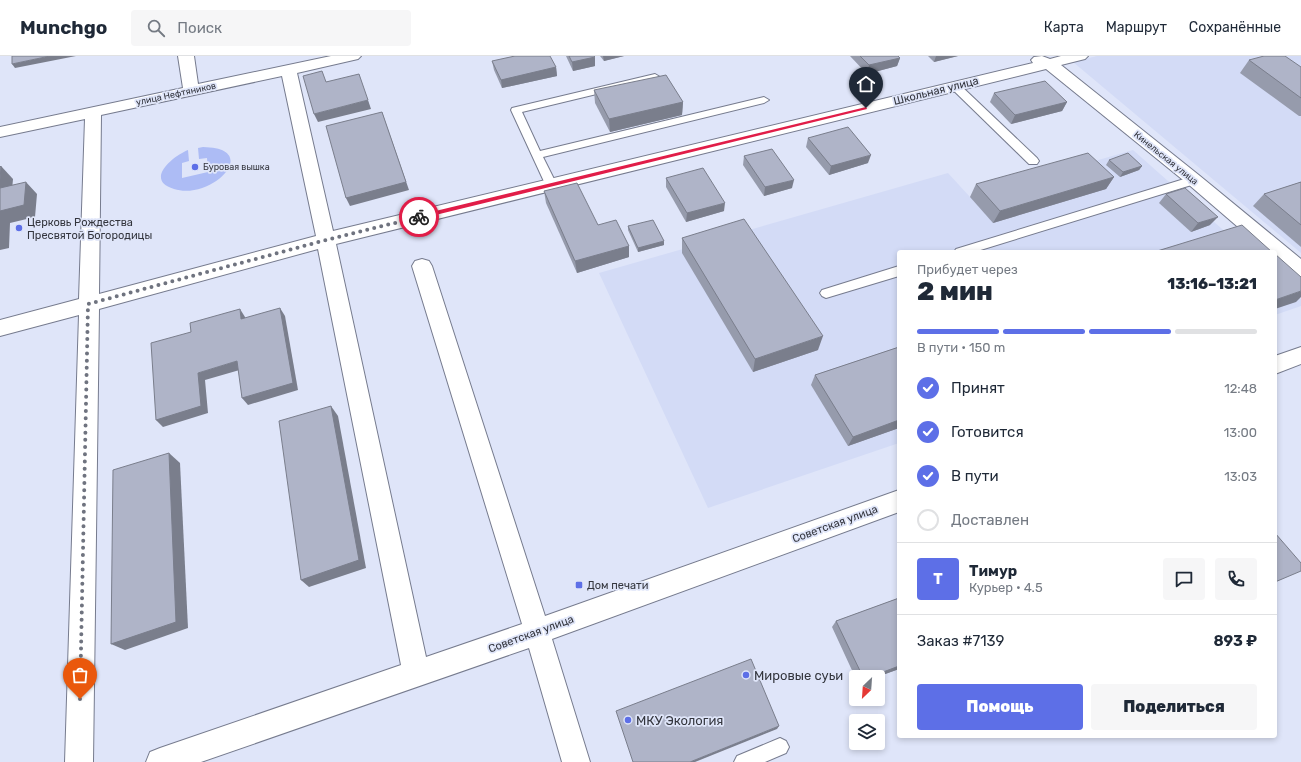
<!DOCTYPE html>
<html lang="ru">
<head>
<meta charset="utf-8">
<style>
	:root { --surface:#fff; --page:#f6f6f7; --text:#1f2937; --muted:#747a83; --line:#e0e1e3; --accent:#5d6fe7 }
	body { margin:0; font-family:Rubik,sans-serif; background:var(--page); color:var(--text); height:100vh; display:flex; flex-direction:column; font-size:15px; white-space:nowrap }
	* { box-sizing:border-box; margin:0 }
	p { font-size:13px; color:var(--muted) }
	.icon { flex:none; width:22px; height:22px; fill:none; stroke:currentColor; stroke-width:2; stroke-linecap:round; stroke-linejoin:round }
	.map { position:relative; flex:1; overflow:hidden }
	.sheet { position:absolute; left:897px; top:194px; width:380px; height:488px; display:flex; flex-direction:column; background:var(--surface); border-radius:4px; box-shadow:0 2px 6px #0003 }
	.sheet>* { flex:none }
	.needle { width:26px; rotate:205deg }
	.buttons { position:absolute; left:849px; top:614px; display:grid; gap:8px }
	.buttons a { display:grid; place-items:center; width:36px; height:36px; border-radius:4px; background:var(--surface); box-shadow:0 2px 6px #0003; font-size:20px }
	.pin { position:absolute; display:grid; place-items:center; width:34px; height:34px; color:#fff; margin:-41px -17px; border-radius:50% 50% 50% 0; rotate:-45deg; box-shadow:0 0 4px #0007 }
	.pin .icon { rotate:45deg }
	.courier { position:absolute; display:grid; place-items:center; width:40px; height:40px; margin:-20px; border:3px solid #e11d48; border-radius:50%; background:#fff; color:#222; box-shadow:0 1px 5px #0007 }
	.head em { font-style:normal; font-weight:800 }
	.head div { display:flex; flex-direction:column-reverse }
	.head { display:flex; align-items:center; justify-content:space-between; height:68px; padding:0 20px }
	h1 { font-size:26px; font-weight:800; line-height:30px }
	.bar { display:grid; grid-template-columns:repeat(4,1fr); gap:6px 4px; align-content:center; height:48px; padding:0 20px }
	.bar i { height:5px; border-radius:3px; background:var(--line) }
	.bar .active { background:var(--accent) }
	.bar p { grid-column:span 4 }
	.line { display:flex; align-items:center; gap:10px; padding:0 20px; border-top:1px solid var(--line) }
	.line div { flex:1 }
	.round { display:grid; place-items:center; flex:none; width:42px; height:42px; border-radius:4px; background:var(--page) }
	ol { padding:0 20px; list-style:none }
	li { display:flex; align-items:center; gap:12px; height:44px }
	li p { margin-inline-start:auto }
	li .icon { padding:4px; border-radius:50%; background:var(--accent); color:#fff; stroke-width:4 }
	li:last-child { color:var(--muted) }
	li i { width:22px; height:22px; border:2px solid var(--line); border-radius:50% }
	.cta { display:flex; gap:8px; margin-top:auto; padding:8px 20px }
	.cta a { flex:1; height:46px; border-radius:4px; background:var(--accent); color:#fff; font-size:16px; font-weight:800; line-height:46px; text-align:center }
	.cta a+a { background:var(--page); color:var(--text) }
	header { display:flex; align-items:center; gap:24px; box-sizing:border-box; height:56px; padding:0 20px; background:var(--surface); border-bottom:1px solid var(--line) }
	header strong { font-size:19px }
	nav { display:flex; gap:22px; margin-inline-start:auto; font-size:14px }
	.search { width:280px; height:36px; background:var(--page); display:flex; align-items:center; gap:10px; box-sizing:border-box; padding:0 14px; border-radius:4px; color:var(--muted); font-size:15px }
	.map>svg:first-child { display:block }
</style>
</head>
<body>
<header>
<strong>Munchgo</strong>
<div class="search"><svg class="icon" aria-label="search" viewBox="0 0 24 24"><circle cx="10" cy="10" r="6"/><path d="M15 15l6 6"/></svg>Поиск</div>
<nav><a>Карта</a><a>Маршрут</a><a>Сохранённые</a></nav>
</header>
<div class="map">
<svg width="1301" height="706" viewBox="0 0 1301 706">
	<rect width="100%" height="100%" fill="#dfe5f9"/>
	<g fill="#d3dbf6">
		<polygon points="1097,0 1301,0 1301,197 1073,6"/>
		<polygon points="1133,94 1248,196 899,196 899,387 708,452 599,217 948,117 970,141"/>
		<polygon points="1275,220 1301,243 1301,250 1275,259"/>
	</g>
	<path fill="#adbcf5" d="M203,91C263,92 212,145 174,133C144,124 173,100 188,94L189,105L182,107V122L208,116L207,102L199,103L198,92Z"/>
	<g fill="none" stroke-linecap="round" stroke-linejoin="round">
		<g stroke="#767b8e" stroke-width="2">
			<g id="lane">
				<polygon points="655,18 660,21 659,23 522,56 540,95 764,41 769,44 764,47 543,101 557,129 555,132 547,132 511,54 512,52"/>
				<polygon points="955,27 959,28 1037,102 1039,105 1037,108 1029,108 951,32 950,30"/>
				<polygon points="1194,120 1198,121 1200,124 1198,127 974,196 954,196 956,193"/>
				<polygon points="899,210 899,220 826,242 822,240 820,237 822,234"/>
				<polygon points="780,682 786,685 789,691 786,697 765,706 734,706 737,700"/>
			</g>
		</g>
		<g stroke="#767b8e" stroke-width="2">
			<g id="street">
				<path d="M178,0H194L198,28L331,0H361L358,3L297,17L333,175L1033,7L1031,4L1034,1L1042,0L1050,3L1061,0H1088L1085,3L1061,9L1200,120L1301,203V221L1294,219L1275,203V196H1267L1188,128L1046,13L336,188L426,601L522,568L412,210L415,205L422,203L429,205L432,210L545,560L899,434V456L552,583L590,706H562L529,592L201,706H146L150,696L160,692L401,609L318,193L99,253L93,706H65L79,259L0,280V264L79,243L85,63L0,81V71L183,32ZM282,20L316,180L99,238L101,59Z"/>
				<polygon points="1301,291 1301,308 1275,318 1275,300"/>
			</g>
		</g>
		<use href="#lane" fill="#fff" fill-rule="evenodd"/>
		<use href="#street" fill="#fff" fill-rule="evenodd"/>
	</g>
	<g fill="#969bac">
		<polygon points="566,0 594,0 595,10 573,15"/>
		<polygon points="600,0 624,0 604,5"/>
		<polygon points="850,0 898,0 900,2 897,10 867,18"/>
		<polygon points="928,0 958,0 934,6"/>
		<polygon points="1249,4 1301,11 1301,60 1299,60 1240,17"/>
		<polygon points="492,5 556,11 557,20 502,32 494,14"/>
		<polygon points="594,34 683,46 682,59 610,76 595,47"/>
		<polygon points="994,37 1067,46 1062,55 1011,68 990,46"/>
		<polygon points="808,82 868,107 829,119 806,91"/>
		<polygon points="744,100 792,132 764,140 743,109"/>
		<polygon points="1109,104 1142,110 1139,114 1120,121 1106,109"/>
		<polygon points="1114,121 1106,133 993,167 970,141 976,128"/>
		<polygon points="666,122 724,155 686,166 666,131"/>
		<polygon points="1301,126 1301,191 1253,150 1264,138"/>
		<polygon points="544,135 598,169 629,190 629,201 577,217 546,147"/>
		<polygon points="1166,138 1210,169 1191,176 1159,147"/>
		<polygon points="628,170 664,189 638,196 628,174"/>
		<polygon points="682,182 818,294 753,316 682,197"/>
		<polygon points="899,291 899,372 848,390 811,329 815,319"/>
		<polygon points="899,542 899,613 877,621 856,621 856,623 832,571 836,565"/>
	</g>
	<g fill="#7a7e8c">
		<polygon points="50,0 76,0 15,12 12,8"/>
		<polygon points="603,0 624,0 604,5"/>
		<polygon points="936,0 958,0 934,6"/>
		<polygon points="595,1 595,10 573,15 572,6"/>
		<polygon points="900,2 897,10 867,18 869,9"/>
		<polygon points="556,11 557,20 502,32 501,24"/>
		<polygon points="368,44 371,53 318,66 314,58"/>
		<polygon points="683,46 682,59 610,76 609,63"/>
		<polygon points="1067,46 1062,55 1011,68 1015,59"/>
		<polygon points="382,56 409,134 350,150 346,142"/>
		<polygon points="871,99 868,107 829,119 831,110"/>
		<polygon points="1,110 13,123 11,145 0,134 0,124"/>
		<polygon points="1142,110 1139,114 1120,121 1123,116"/>
		<polygon points="1114,121 1106,133 993,167 1000,155"/>
		<polygon points="794,124 792,132 764,140 765,131"/>
		<polygon points="26,126 37,138 35,161 10,167 9,192 0,194 0,155"/>
		<polygon points="725,147 724,155 686,166 687,157"/>
		<polygon points="1218,161 1210,169 1191,176 1198,167"/>
		<polygon points="664,185 664,189 638,196 638,192"/>
		<polygon points="629,190 629,201 577,217 575,205"/>
		<polygon points="1301,235 1301,241 1296,246 1275,253 1275,244"/>
		<polygon points="280,252 285,260 298,334 248,349 242,342"/>
		<polygon points="240,253 245,261 247,271 241,263"/>
		<polygon points="823,280 818,294 753,316 755,303"/>
		<polygon points="237,305 243,313 205,324 208,357 163,371 156,364 198,317"/>
		<polygon points="331,350 338,360 366,512 309,531 301,524"/>
		<polygon points="899,364 899,372 848,390 853,381"/>
		<polygon points="169,397 180,407 188,572 125,594 111,588"/>
		<polygon points="899,610 899,613 877,621 870,621"/>
		<polygon points="779,670 777,673 695,706 690,706"/>
	</g>
	<g fill="#afb4c8" stroke="#7a7e8c">
		<polygon points="12,0 50,0 12,8"/>
		<polygon points="515,0 550,0 556,11 501,24 492,5"/>
		<polygon points="569,0 594,0 595,1 572,6"/>
		<polygon points="860,0 898,0 900,2 869,9"/>
		<polygon points="1264,0 1285,0 1301,11 1301,42 1249,4"/>
		<polygon points="322,15 326,26 359,18 368,44 314,58 303,20"/>
		<polygon points="666,19 683,46 609,63 594,34"/>
		<polygon points="1045,25 1067,46 1015,59 994,37"/>
		<polygon points="382,56 406,126 346,142 326,70"/>
		<polygon points="848,71 871,99 831,110 808,82"/>
		<polygon points="772,93 794,124 765,131 744,100"/>
		<polygon points="1088,97 1114,121 1000,155 976,128"/>
		<polygon points="1128,97 1142,110 1123,116 1109,104"/>
		<polygon points="1,110 0,124 0,111"/>
		<polygon points="703,112 725,147 687,157 666,122"/>
		<polygon points="26,126 24,149 0,155 0,132"/>
		<polygon points="1301,126 1301,169 1264,138"/>
		<polygon points="577,127 598,169 616,164 629,190 575,205 544,135"/>
		<polygon points="1185,132 1218,161 1198,167 1166,138"/>
		<polygon points="744,163 823,280 755,303 682,182"/>
		<polygon points="653,164 664,185 638,192 628,170"/>
		<polygon points="1242,169 1272,196 1154,196"/>
		<polygon points="1275,198 1301,221 1301,235 1275,244"/>
		<polygon points="280,252 293,327 242,342 237,305 198,317 201,350 156,364 151,287 191,276 190,267 240,253 241,263"/>
		<polygon points="899,291 899,364 853,381 815,319"/>
		<polygon points="331,350 359,504 301,524 279,365"/>
		<polygon points="169,397 176,566 111,588 113,414"/>
		<polygon points="1275,477 1301,507 1301,515 1275,526"/>
		<polygon points="899,542 899,610 870,621 863,621 836,565"/>
		<polygon points="751,603 779,670 690,706 633,706 616,655"/>
	</g>
	<polygon fill="#e11d48" points="866,51 867,53 419,163 416,161 419,159"/>
	<g fill="none" stroke-linecap="round" stroke-linejoin="round">
		<polyline stroke="#6f737f" stroke-width="4" stroke-dasharray="0 7.2" points="80,643 88,248 326,184 419,161"/>
	</g>
	<g fill="#5d6fe7" stroke="#dfe5f9" stroke-width="1.5">
		<circle cx="195" cy="111" r="4"/>
		<circle cx="19" cy="172" r="4"/>
		<rect x="575" y="525" width="8" height="8" rx="2"/>
		<circle cx="746" cy="619" r="4"/>
		<circle cx="628" cy="664" r="4"/>
	</g>
	<g text-anchor="middle" dominant-baseline="central" stroke-width="3.5" stroke-linejoin="round" paint-order="stroke">
		<g font-size="9" fill="#33353d" stroke="#dfe5f9">
			<text transform="translate(176 38) rotate(-12)">улица Нефтяников</text>
			<text transform="translate(1166 102) rotate(39)">Кинельская улица</text>
		</g>
		<g font-size="9" fill="#33353d" stroke="#dfe5f9" text-anchor="start">
			<text x="203" y="111">Буровая вышка</text>
		</g>
		<g font-size="11" fill="#33353d" stroke="#dfe5f9">
			<text transform="translate(936 35) rotate(-14)">Школьная улица</text>
			<text transform="translate(835 468) rotate(-20)">Советская улица</text>
			<text transform="translate(531 578) rotate(-20)">Советская улица</text>
		</g>
		<g font-size="11" fill="#33353d" stroke="#dfe5f9" text-anchor="start">
			<text x="27" y="166">Церковь Рождества<tspan x="27" dy="13">Пресвятой Богородицы</tspan></text>
			<text x="587" y="529">Дом печати</text>
		</g>
		<g font-size="13" fill="#33353d" stroke="#dfe5f9" text-anchor="start">
			<text x="754" y="619">Мировые суьи</text>
			<text x="636" y="664">МКУ Экология</text>
		</g>
	</g>
</svg>
<div class="buttons">
<a><svg class="needle" viewBox="-14 -14 28 28"><path d="M0-13l5 13h-10z" fill="#e53935"/><path d="M0 13l5-13h-10z" fill="#747a83"/></svg></a>
<a><svg class="icon" aria-label="layers" viewBox="0 0 24 24"><path d="M12 4l9 5-9 5-9-5zM3 14l9 5 9-5"/></svg></a>
</div>
<div class="pin" style="left:80px;top:643px;background:#ea580c"><svg class="icon" aria-label="bag" viewBox="0 0 24 24"><path d="M5 8h14l-1 12H6zM9 8a3 3 0 0 1 6 0"/></svg></div>
<div class="pin" style="left:866px;top:52px;background:#1f2937"><svg class="icon" aria-label="home" viewBox="0 0 24 24"><path d="M3 11l9-7 9 7M6 9v11h12V9"/></svg></div>
<div class="courier" style="left:419px;top:161px"><svg class="icon" aria-label="bike" viewBox="0 0 24 24"><circle cx="6" cy="16" r="4"/><circle cx="18" cy="16" r="4"/><path d="M6 16l4-8h5l3 8M10 8l3 8H6M13 5h3"/></svg></div>
<section class="sheet">
<div class="head"><div><h1>2 мин</h1><p>Прибудет через</p></div><em>13:16–13:21</em></div>
<div class="bar"><i class="active"></i><i class="active"></i><i class="active"></i><i></i><p>В пути · 150 m</p></div>
<ol>
<li><svg class="icon" aria-label="check" viewBox="0 0 24 24"><path d="M5 12l5 5 9-10"/></svg>Принят<p>12:48</p></li>
<li><svg class="icon" aria-label="check" viewBox="0 0 24 24"><path d="M5 12l5 5 9-10"/></svg>Готовится<p>13:00</p></li>
<li><svg class="icon" aria-label="check" viewBox="0 0 24 24"><path d="M5 12l5 5 9-10"/></svg>В пути<p>13:03</p></li>
<li><i></i>Доставлен</li>
</ol>
<div class="line" style="height:72px"><b class="round" style="background:var(--accent);color:#fff">Т</b><div><b>Тимур</b><p>Курьер · 4.5</p></div><a class="round"><svg class="icon" aria-label="chat" viewBox="0 0 24 24"><path d="M4 5h16v11H9l-5 4z"/></svg></a><a class="round"><svg class="icon" aria-label="phone" viewBox="0 0 24 24"><path d="M5 4h4l2 5-3 2q2 4 5 5l2-3 5 2v4C11 20 4 13 5 4z"/></svg></a></div>
<div class="line" style="height:52px"><div>Заказ #7139</div><b>893 ₽</b></div>
<div class="cta"><a>Помощь</a><a>Поделиться</a></div>
</section>
</div>
</body>
</html>
